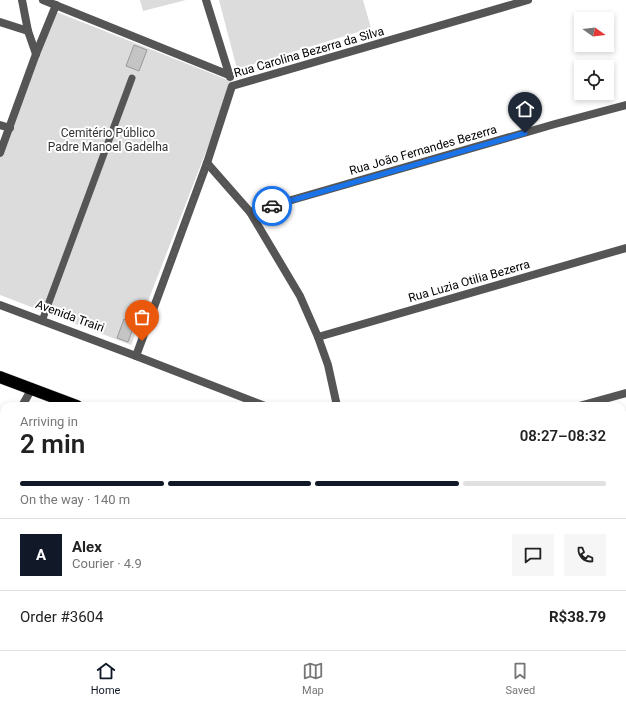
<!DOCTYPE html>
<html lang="en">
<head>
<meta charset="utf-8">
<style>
	:root { --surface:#fff; --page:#f6f6f6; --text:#222; --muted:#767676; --line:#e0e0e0; --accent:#111827 }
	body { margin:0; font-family:Roboto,sans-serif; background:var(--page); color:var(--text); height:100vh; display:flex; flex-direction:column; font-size:15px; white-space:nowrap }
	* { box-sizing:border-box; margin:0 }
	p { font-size:13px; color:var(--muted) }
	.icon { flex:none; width:22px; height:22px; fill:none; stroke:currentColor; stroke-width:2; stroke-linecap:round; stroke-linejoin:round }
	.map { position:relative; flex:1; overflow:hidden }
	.details { position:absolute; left:0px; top:402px; width:626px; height:248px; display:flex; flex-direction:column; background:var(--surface); border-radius:12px 12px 0 0; box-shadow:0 2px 6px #0003 }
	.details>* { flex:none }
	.needle { width:26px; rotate:104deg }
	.fabs { position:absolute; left:574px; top:12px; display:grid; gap:8px }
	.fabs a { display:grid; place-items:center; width:40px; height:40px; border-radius:0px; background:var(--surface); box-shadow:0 2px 6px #0003; font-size:20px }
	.pin { position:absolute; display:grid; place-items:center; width:34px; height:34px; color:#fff; margin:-41px -17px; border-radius:50% 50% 50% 0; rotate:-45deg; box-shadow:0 0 4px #0007 }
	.pin .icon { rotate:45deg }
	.courier { position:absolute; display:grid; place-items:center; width:40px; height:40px; margin:-20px; border:3px solid #1a73e8; border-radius:50%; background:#fff; color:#222; box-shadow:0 1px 5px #0007 }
	.head em { font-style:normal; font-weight:600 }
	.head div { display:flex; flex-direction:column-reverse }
	.head { display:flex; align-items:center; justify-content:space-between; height:68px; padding:0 20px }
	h1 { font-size:26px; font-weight:600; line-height:30px }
	.bar { display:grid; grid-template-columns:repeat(4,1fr); gap:6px 4px; align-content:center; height:48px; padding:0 20px }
	.bar i { height:5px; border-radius:3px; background:var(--line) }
	.bar .active { background:var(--accent) }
	.bar p { grid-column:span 4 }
	.line { display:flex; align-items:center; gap:10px; padding:0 20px; border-top:1px solid var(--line) }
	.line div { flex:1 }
	.round { display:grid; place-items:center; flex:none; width:42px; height:42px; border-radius:0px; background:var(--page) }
	.menu { display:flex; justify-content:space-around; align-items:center; height:56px; border-top:1px solid var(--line); background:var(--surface); font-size:11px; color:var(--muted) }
	.menu a { display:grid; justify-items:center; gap:2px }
	.menu .active { color:var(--accent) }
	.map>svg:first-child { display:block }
</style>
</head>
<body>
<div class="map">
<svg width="626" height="650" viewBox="0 0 626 650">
	<rect width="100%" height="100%" fill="#fff"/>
	<g fill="#dcdcdc">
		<polygon points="140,0 186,0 143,11"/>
		<polygon points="219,0 363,0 371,28 237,69"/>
		<polygon points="54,11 233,82 131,345 0,295 0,155"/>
	</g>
	<g fill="#c4c4c4" stroke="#999">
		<polygon points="134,45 147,50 139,71 126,66"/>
		<polygon points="124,319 135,323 128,342 117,338"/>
	</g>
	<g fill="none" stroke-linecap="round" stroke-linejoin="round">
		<g stroke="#dbdbdb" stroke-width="13">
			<g id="highway">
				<polyline points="0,377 77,406"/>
				<polyline points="622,616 626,617"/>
			</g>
		</g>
		<polyline stroke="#555" stroke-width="7" points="42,321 132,78"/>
		<g stroke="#555" stroke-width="8">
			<polyline points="22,0 28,31 36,54"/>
			<polyline points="43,0 229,75"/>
			<polyline points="206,0 230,77"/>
			<polyline points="0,22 28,31"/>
			<polyline points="0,125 10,128"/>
			<polyline points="0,153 36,54 56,5"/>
			<polyline points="207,163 250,212 300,296 318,337 328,365 337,406"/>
			<polyline points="250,212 555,124 626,105"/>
			<polyline points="0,305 136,356 265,406"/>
			<polyline points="318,337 626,248"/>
			<polyline points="136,356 207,163 232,86 528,0"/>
			<polyline points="22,406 31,390"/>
			<polyline points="579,406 626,393"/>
			<polyline points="0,428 4,429"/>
			<polyline points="0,443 4,437"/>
			<polyline points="622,538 626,537"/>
			<polyline points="622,554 626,555"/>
			<polyline points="0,642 4,637"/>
			<polyline points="586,646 597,650"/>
			<polyline points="134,650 137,646"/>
			<polyline points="274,650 277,646"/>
			<polyline points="371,650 374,646"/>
			<polyline points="414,650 417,646"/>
			<polyline points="552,650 554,646"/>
		</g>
		<use href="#highway" stroke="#000" stroke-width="12"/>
	</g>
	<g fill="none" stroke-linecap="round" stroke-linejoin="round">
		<polyline stroke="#595959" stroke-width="4" stroke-dasharray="0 7.2" points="142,341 207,163 250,212 272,206"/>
		<polyline stroke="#1a73e8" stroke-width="5" points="272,206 525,133"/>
	</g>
	<g text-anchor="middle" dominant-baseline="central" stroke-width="4" stroke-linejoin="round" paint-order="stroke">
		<g font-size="12" fill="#000" stroke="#fff">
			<text transform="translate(309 52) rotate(-16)">Rua Carolina Bezerra da Silva</text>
			<text transform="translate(423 150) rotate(-16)">Rua João Fernandes Bezerra</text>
			<text transform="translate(469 281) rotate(-16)">Rua Luzia Otilia Bezerra</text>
			<text transform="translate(70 316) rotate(20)">Avenida Trairi</text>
		</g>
		<g font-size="12" fill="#333" stroke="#fff">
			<text x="108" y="133">Cemitério Público<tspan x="108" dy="14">Padre Manoel Gadelha</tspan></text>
		</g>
	</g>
</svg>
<div class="fabs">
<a><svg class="needle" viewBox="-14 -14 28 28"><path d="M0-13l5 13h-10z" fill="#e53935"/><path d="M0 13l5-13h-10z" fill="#767676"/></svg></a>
<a><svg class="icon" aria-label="locate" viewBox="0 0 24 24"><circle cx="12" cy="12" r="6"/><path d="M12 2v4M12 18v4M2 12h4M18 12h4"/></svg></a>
</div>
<div class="pin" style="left:142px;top:341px;background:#ea580c"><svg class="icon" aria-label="bag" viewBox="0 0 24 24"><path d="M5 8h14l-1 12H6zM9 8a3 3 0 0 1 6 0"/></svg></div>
<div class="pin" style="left:525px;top:133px;background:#1f2937"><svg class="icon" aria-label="home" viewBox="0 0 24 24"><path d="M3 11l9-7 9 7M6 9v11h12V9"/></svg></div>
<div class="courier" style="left:272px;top:206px"><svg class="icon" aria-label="car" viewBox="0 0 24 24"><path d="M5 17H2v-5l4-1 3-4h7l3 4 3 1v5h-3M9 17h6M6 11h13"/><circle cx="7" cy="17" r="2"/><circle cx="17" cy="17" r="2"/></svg></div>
<section class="details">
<div class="head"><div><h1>2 min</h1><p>Arriving in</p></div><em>08:27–08:32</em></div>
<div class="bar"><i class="active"></i><i class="active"></i><i class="active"></i><i></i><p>On the way · 140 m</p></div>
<div class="line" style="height:72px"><b class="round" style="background:var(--accent);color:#fff">A</b><div><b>Alex</b><p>Courier · 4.9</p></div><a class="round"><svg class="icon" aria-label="chat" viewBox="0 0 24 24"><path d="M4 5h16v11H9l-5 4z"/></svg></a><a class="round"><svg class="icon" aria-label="phone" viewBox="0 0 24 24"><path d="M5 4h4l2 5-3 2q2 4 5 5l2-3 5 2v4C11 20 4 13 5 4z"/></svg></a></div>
<div class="line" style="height:52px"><div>Order #3604</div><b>R$38.79</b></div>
</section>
</div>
<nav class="menu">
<a class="active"><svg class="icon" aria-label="home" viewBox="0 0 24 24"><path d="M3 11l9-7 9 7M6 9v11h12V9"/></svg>Home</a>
<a><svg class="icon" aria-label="map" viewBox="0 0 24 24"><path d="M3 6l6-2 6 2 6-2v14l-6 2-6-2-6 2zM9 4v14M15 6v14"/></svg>Map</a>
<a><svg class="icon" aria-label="saved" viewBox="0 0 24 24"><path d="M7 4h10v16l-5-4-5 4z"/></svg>Saved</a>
</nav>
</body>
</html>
